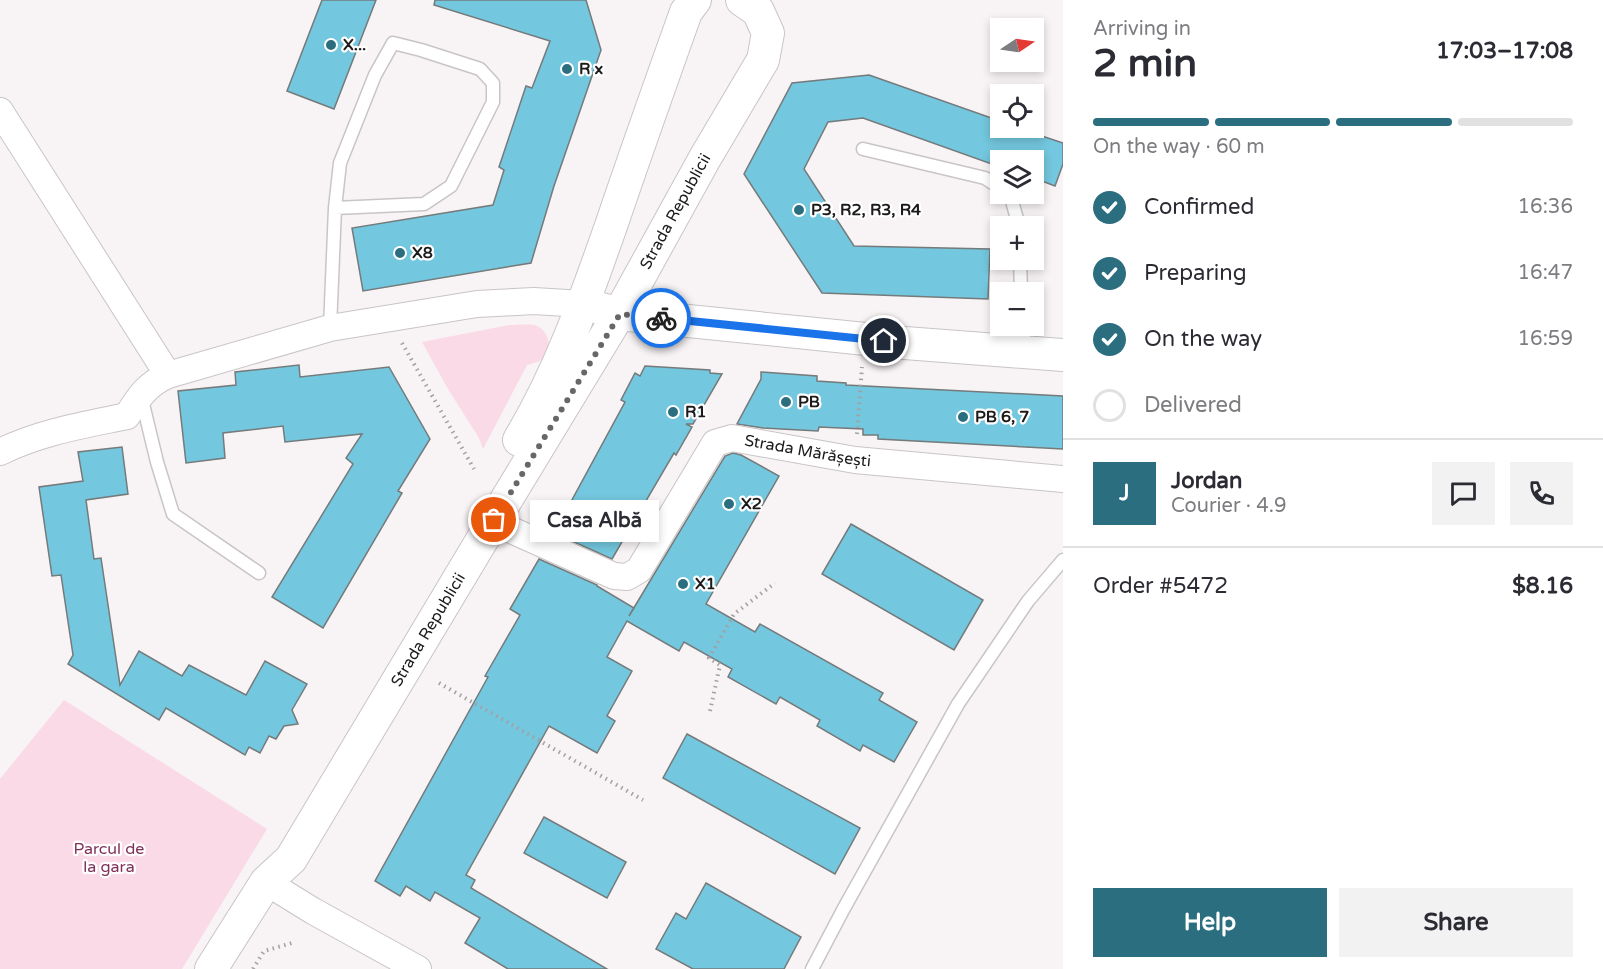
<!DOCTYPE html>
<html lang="en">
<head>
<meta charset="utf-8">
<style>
	:root { --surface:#fff; --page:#f2f2f3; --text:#2b2b33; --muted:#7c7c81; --line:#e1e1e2; --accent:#2b6e7f }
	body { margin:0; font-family:"Varela Round",sans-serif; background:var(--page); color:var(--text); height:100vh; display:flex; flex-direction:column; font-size:22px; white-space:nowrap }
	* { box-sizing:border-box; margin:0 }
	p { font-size:20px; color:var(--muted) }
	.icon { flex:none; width:33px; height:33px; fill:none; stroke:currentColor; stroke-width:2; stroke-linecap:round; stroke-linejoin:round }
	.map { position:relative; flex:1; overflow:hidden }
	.sheet { display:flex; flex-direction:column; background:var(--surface); width:540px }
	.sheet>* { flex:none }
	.needle { width:39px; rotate:77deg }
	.buttons { position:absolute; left:990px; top:18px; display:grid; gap:12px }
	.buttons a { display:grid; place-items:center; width:54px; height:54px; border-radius:0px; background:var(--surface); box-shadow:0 3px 9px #0003; font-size:30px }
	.pin { position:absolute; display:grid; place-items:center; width:51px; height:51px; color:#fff; margin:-26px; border:3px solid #fff; border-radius:50%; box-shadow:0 2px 6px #0007 }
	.courier { position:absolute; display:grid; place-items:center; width:60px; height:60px; margin:-30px; border:4px solid #1a73e8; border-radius:50%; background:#fff; color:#222; box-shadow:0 2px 8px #0007 }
	.bubble { position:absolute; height:42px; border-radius:0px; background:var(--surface); box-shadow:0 3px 9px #0003; font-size:20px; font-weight:700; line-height:42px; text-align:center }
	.summary em { font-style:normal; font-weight:700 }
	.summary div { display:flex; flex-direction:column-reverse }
	.summary { display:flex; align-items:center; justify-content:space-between; height:102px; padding:0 30px }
	h1 { font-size:39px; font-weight:700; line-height:45px }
	.bar { display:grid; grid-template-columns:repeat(4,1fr); gap:9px 6px; align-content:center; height:72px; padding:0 30px }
	.bar i { height:8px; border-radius:4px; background:var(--line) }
	.bar .current { background:var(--accent) }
	.bar p { grid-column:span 4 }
	.line { display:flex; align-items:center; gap:15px; padding:0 30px; border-top:2px solid var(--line) }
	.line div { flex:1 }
	.round { display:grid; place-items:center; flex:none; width:63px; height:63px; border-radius:0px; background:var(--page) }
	ol { padding:0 30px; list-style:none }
	li { display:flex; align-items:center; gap:18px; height:66px }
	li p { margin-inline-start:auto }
	li .icon { padding:6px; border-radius:50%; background:var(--accent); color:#fff; stroke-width:4 }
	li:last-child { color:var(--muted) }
	li i { width:33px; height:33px; border:3px solid var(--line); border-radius:50% }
	.action { display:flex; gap:12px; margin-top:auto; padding:12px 30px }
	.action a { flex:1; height:69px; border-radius:0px; background:var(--accent); color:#fff; font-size:24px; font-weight:700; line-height:69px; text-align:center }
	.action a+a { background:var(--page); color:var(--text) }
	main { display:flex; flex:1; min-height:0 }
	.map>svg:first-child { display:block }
</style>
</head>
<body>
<main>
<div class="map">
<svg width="1063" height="969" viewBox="0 0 1063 969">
	<rect width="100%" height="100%" fill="#f8f3f4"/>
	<g fill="#fadae6">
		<path d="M509,325C517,325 527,324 534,325C547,328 553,345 545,356C541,362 534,363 527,365L483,449L479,438L448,389L422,342Z"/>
		<polygon points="64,700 267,829 182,969 0,969 0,779"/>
	</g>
	<g fill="#73c7de" stroke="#757a7b" stroke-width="1.5">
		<polygon points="322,0 376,0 334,109 287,91"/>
		<polygon points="435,0 586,0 601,50 554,186 531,263 363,291 352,228 493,205 504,170 499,167 526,86 532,88 550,41 434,5"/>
		<polygon points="869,75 1000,121 1000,128 1018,128 1063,143 1063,164 1055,186 1034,178 1034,160 1000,160 1000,167 863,118 828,122 804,169 854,246 990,249 988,299 822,293 744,174 792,83"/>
		<polygon points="299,365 300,377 389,367 430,439 398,491 402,493 323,628 272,597 353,464 346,458 362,434 285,442 283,426 223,433 225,458 186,463 178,391 236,385 235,372"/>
		<polygon points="645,366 710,370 710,373 722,374 693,424 686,424 692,427 676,455 674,453 612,559 554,533 625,402 621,400 635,373 640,376"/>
		<polygon points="761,372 817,376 817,381 846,383 846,385 1063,396 1063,449 878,439 878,435 863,435 863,429 819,427 818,431 763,428 737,424 761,379"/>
		<polygon points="122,447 128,494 86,500 94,559 101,558 120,685 139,651 182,676 189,665 246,695 265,661 307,684 292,710 298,724 284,726 276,739 269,736 260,753 249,747 245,755 166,708 159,720 68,664 73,655 61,575 52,576 39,487 83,481 78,452"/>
		<polygon points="733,453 741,455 779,476 706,604 755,632 760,624 883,693 879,700 917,722 894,762 863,745 860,751 817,726 820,720 780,697 776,704 728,677 732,669 684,642 679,651 627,621 607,657 632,671 607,716 615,721 597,753 549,726 466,875 475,880 471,888 607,969 508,969 465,943 480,918 435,892 430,901 406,886 400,896 375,881 488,677 485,676 520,615 510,609 539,559 597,585 597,586 634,608 629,616 725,456"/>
		<polygon points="851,524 983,600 954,650 822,574"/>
		<polygon points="687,734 860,828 835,874 663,778"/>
		<polygon points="544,817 626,862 607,898 524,853"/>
		<polygon points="706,883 801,937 784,969 693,969 656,949 676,913 686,919"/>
	</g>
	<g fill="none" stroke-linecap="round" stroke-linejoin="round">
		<g stroke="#c9c5c6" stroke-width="15">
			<g id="service">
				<polyline points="863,149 985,178 1000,188"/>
				<polyline points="1010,194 1019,226"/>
				<polyline points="1020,260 1021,292"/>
				<polyline points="1023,326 1025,352"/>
				<polyline points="330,328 335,208 340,163 375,75 393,43 421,50 480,69 493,83 493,102 451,186 424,204 335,208"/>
				<polyline points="141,396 157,462 173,514 259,573"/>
				<polyline points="812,969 843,910 958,704 1028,601 1063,560"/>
			</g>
		</g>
		<g stroke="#c9c5c6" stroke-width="28">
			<g id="minor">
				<polyline points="0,111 168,375"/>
				<path d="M0,452C40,432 84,425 127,416C139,397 146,385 168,375L330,328L477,304L534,301L583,304"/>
				<path id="s1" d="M494,520L509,529L614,576L627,577L639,570L715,443L732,438L855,460L1063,479"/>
				<polyline points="266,882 313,911 418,969"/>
			</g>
		</g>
		<g stroke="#c9c5c6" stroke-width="34">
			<g id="tertiary">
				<polyline points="602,309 619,314 905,343 1063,355"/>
				<path d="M519,440C560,372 586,297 612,223C636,152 661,82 686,12L695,0"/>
				<path id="s2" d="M211,969L266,882L291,859L494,520L619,314L705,158L763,60L768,33L758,11L742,0"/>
			</g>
		</g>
		<g stroke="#a4a0a1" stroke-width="4" stroke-dasharray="1.5 4.5" stroke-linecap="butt">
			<polyline points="402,343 474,469"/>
			<polyline points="857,434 862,367"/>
			<polyline points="439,683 643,800"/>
			<polyline points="710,711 720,665 709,658 734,614 775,583"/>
			<polyline points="253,969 264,951 292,943"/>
		</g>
		<use href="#service" stroke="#fff" stroke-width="12"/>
		<use href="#minor" stroke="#fff" stroke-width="26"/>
		<use href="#tertiary" stroke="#fff" stroke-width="32"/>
	</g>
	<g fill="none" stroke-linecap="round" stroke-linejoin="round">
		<polyline stroke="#696667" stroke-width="6" stroke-dasharray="0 10.8" points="494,520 620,314 661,318"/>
		<polyline stroke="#1a73e8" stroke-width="8" points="661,318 884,341"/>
	</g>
	<g fill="#2b6e7f" stroke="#fff" stroke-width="2">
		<circle cx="331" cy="45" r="6"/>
		<circle cx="567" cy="69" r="6"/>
		<circle cx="799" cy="210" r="6"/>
		<circle cx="400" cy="253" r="6"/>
		<circle cx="786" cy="402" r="6"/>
		<circle cx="673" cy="412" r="6"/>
		<circle cx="963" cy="417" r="6"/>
		<circle cx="729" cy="504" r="6"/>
		<circle cx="683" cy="584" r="6"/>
	</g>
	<g text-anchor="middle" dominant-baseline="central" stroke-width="4.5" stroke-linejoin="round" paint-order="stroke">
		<g font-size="16" font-weight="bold" fill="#1c1a1b" stroke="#fff" text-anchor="start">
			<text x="343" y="45">X...</text>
			<text x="579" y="69">R x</text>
			<text x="811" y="210">P3, R2, R3, R4</text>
			<text x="412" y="253">X8</text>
			<text x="798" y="402">PB</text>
			<text x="685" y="412">R1</text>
			<text x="975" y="417">PB 6, 7</text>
			<text x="741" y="504">X2</text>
			<text x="695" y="584">X1</text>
		</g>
		<g font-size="16" fill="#1c1a1b" stroke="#fff">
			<text stroke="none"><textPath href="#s2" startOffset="890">Strada Republicii</textPath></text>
			<text stroke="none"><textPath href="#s1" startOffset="402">Strada Mărășești</textPath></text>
			<text stroke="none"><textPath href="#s2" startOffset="404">Strada Republicii</textPath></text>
		</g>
		<g font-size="16" fill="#803159" stroke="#fff">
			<text x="109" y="849">Parcul de<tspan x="109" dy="18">la gara</tspan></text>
		</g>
	</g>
</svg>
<div class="buttons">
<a><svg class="needle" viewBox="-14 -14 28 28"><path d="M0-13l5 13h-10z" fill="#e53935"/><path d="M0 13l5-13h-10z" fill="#7c7c81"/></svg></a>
<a><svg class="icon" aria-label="locate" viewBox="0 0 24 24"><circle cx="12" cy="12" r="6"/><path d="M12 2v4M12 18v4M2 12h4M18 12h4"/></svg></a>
<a><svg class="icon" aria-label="layers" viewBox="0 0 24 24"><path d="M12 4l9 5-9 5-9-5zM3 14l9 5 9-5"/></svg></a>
<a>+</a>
<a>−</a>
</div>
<div class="pin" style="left:494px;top:520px;background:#ea580c"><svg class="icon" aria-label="bag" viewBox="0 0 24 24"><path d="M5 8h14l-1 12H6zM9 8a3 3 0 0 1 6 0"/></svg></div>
<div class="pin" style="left:884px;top:341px;background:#1f2937"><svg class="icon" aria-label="home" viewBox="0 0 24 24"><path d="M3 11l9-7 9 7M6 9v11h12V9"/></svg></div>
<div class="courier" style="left:661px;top:318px"><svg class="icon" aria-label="bike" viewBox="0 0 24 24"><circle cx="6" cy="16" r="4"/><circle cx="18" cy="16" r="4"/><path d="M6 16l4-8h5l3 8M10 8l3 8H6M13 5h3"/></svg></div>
<div class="bubble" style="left:530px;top:500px;width:129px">Casa Albă</div>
</div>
<section class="sheet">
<div class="summary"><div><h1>2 min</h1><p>Arriving in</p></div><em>17:03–17:08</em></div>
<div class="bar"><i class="current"></i><i class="current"></i><i class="current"></i><i></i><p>On the way · 60 m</p></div>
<ol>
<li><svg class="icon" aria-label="check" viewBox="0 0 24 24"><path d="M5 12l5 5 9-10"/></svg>Confirmed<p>16:36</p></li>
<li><svg class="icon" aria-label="check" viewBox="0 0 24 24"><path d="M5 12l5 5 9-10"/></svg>Preparing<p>16:47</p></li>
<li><svg class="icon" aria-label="check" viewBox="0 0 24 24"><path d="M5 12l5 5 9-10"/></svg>On the way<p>16:59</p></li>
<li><i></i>Delivered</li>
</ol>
<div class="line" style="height:108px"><b class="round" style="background:var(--accent);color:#fff">J</b><div><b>Jordan</b><p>Courier · 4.9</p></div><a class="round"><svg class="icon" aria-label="chat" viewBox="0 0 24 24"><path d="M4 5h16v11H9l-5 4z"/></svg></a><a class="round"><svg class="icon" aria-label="phone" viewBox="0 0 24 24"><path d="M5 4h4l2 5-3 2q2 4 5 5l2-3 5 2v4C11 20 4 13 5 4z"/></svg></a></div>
<div class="line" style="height:78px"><div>Order #5472</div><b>$8.16</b></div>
<div class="action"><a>Help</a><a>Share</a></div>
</section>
</main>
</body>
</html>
